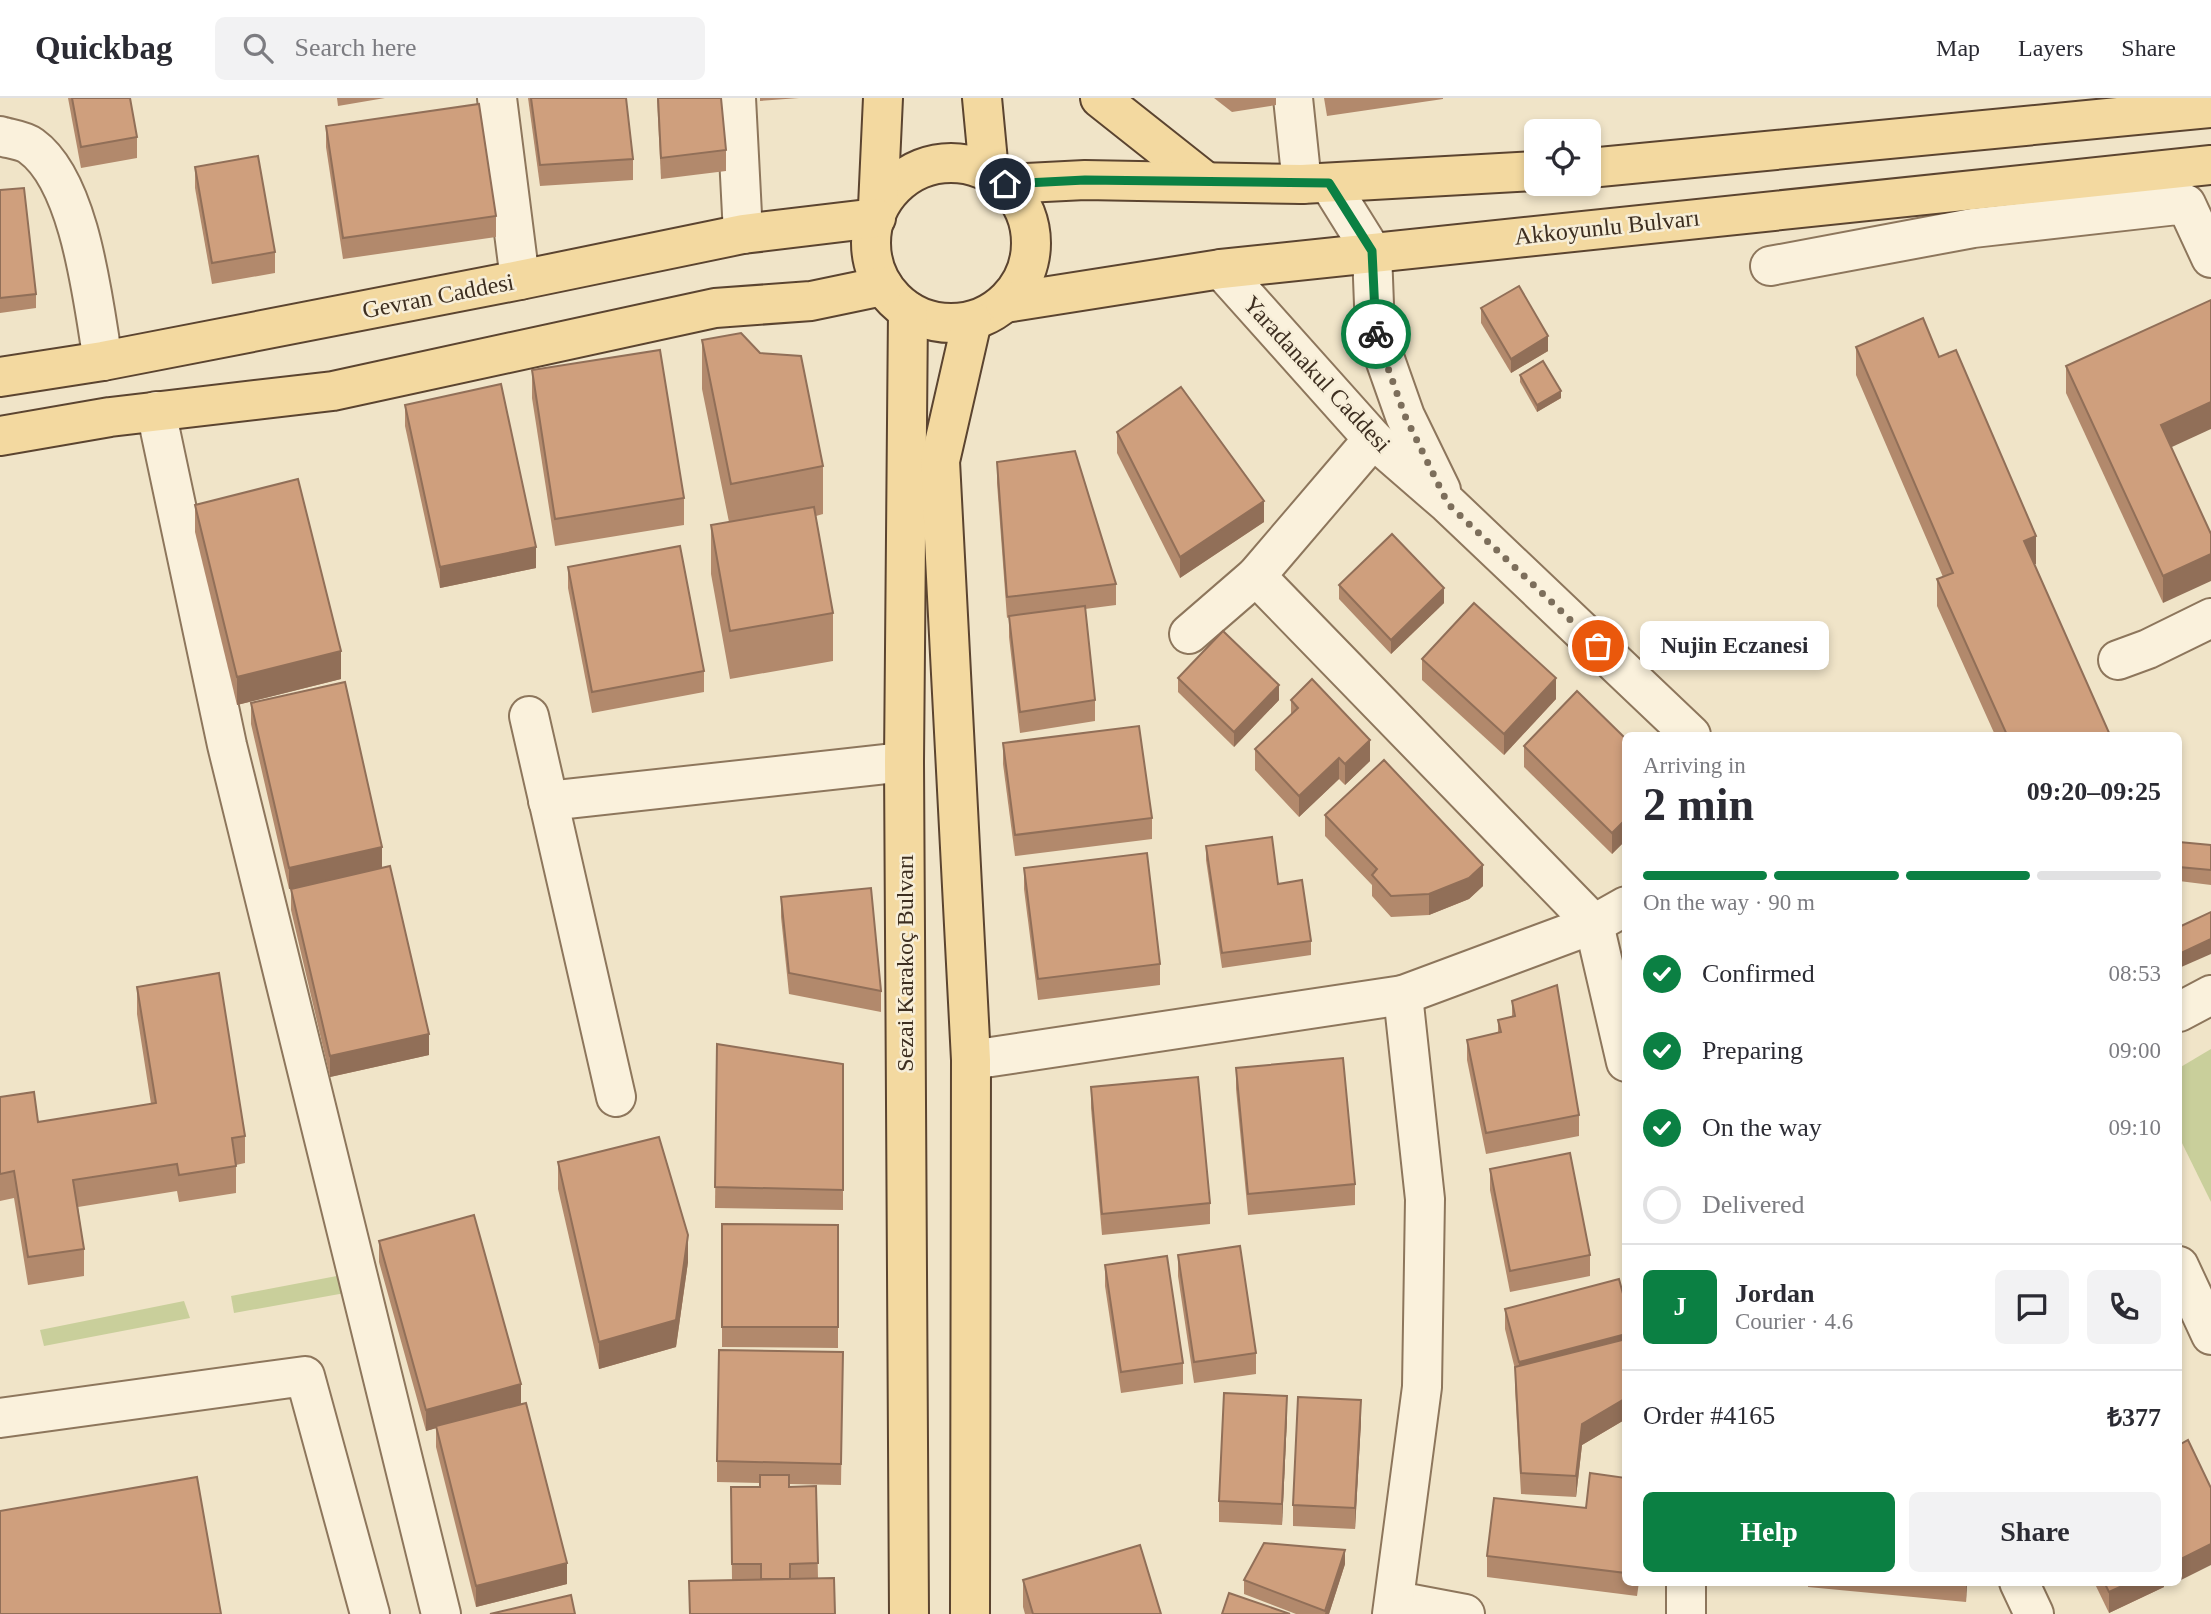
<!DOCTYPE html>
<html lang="en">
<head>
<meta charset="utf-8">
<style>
	:root { --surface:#fff; --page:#f2f2f3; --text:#2b2b33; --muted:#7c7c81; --line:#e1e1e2; --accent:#0b8043 }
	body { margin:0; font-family:Georgia,serif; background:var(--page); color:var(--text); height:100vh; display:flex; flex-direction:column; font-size:26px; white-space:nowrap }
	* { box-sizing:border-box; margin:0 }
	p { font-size:23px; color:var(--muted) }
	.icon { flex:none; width:38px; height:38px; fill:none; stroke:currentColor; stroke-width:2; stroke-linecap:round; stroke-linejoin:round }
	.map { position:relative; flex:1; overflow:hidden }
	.sheet { position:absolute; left:1622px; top:634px; width:560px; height:854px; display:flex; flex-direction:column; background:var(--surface); border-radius:10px; box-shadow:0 4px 10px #0003 }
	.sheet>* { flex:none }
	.buttons { position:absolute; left:1524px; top:21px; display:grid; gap:14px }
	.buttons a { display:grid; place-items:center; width:77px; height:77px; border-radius:10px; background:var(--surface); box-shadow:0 4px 10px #0003; font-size:35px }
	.pin { position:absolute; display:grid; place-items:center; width:60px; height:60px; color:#fff; margin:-30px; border:4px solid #fff; border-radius:50%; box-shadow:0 2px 7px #0007 }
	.courier { position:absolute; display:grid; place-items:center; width:70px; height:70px; margin:-35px; border:5px solid #0b8043; border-radius:50%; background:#fff; color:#222; box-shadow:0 2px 9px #0007 }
	.bubble { position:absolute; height:49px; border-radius:10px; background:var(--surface); box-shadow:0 4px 10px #0003; font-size:23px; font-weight:700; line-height:49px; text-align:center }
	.summary em { font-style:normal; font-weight:700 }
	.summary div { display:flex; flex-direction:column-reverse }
	.summary { display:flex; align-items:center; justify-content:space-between; height:119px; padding:0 21px }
	h1 { font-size:46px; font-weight:700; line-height:52px }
	.bar { display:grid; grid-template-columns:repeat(4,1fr); gap:10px 7px; align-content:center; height:84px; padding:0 21px }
	.bar i { height:9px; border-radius:5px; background:var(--line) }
	.bar .active { background:var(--accent) }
	.bar p { grid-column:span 4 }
	.line { display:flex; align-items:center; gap:18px; padding:0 21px; border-top:2px solid var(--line) }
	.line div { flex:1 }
	.round { display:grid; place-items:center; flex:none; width:74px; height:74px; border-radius:10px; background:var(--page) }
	ol { padding:0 21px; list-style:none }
	li { display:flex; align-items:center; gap:21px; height:77px }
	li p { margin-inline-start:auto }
	li .icon { padding:7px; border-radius:50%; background:var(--accent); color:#fff; stroke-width:4 }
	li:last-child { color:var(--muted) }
	li i { width:38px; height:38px; border:4px solid var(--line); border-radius:50% }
	.button { display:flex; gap:14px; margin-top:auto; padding:14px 21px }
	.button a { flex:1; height:80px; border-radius:10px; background:var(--accent); color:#fff; font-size:28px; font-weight:700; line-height:80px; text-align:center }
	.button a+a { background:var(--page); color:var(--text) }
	header { display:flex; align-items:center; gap:42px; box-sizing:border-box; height:98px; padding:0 35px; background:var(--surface); border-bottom:2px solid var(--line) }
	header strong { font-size:33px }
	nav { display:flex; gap:38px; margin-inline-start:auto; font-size:24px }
	.search { width:490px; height:63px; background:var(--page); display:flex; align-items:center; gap:18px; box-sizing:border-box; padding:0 24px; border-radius:10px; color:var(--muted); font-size:26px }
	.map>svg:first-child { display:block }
</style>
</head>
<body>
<header>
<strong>Quickbag</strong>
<div class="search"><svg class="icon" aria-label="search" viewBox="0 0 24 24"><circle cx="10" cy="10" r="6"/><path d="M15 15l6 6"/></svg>Search here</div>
<nav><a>Map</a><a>Layers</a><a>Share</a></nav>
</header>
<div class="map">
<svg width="2211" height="1516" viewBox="0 0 2211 1516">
	<rect width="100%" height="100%" fill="#f0e4c8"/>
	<g fill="#c9cf9b">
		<polygon points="2211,951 2211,1104 2179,1039 2179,970"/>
		<polygon points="342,1177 345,1195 234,1215 231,1198"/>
		<polygon points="184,1203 190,1220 44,1248 40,1232"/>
	</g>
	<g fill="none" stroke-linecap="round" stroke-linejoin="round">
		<g stroke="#8d765c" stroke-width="42">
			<g id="minor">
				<polyline points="497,0 520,182"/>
				<polyline points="736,0 743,136"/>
				<polyline points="1293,0 1302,86"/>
				<path d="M0,38C9,41 23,42 31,48C81,84 93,204 103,263"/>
				<polyline points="1329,85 1372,154 1375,233 1405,318 1441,392"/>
				<polyline points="1770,168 1973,130 2186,106 2211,160"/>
				<polyline points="1221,171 1373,341 1448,406 1691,637"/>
				<polyline points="156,313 227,647 441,1516"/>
				<polyline points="1256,478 1594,826 1626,964"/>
				<polyline points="1189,536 1256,478 1373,341"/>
				<polyline points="2118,562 2148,551 2211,520"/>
				<polyline points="529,618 616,999"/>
				<polyline points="548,703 904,664"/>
				<polyline points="2179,914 2211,897"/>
				<polyline points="971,962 1403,897 1594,826 1626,808"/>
				<polyline points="2179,1168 2211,1237"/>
				<polyline points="0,1320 305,1278 370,1516"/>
				<polyline points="1686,1484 1686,1516"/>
				<polyline points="2019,1484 2034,1516"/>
				<polyline points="1396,1503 1465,1516"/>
				<polyline points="1392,1516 1422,1289 1425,1101 1403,897"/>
			</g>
		</g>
		<g stroke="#5b4430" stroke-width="42">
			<g id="major">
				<polyline points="982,0 989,74"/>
				<polyline points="1100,0 1206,84"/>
				<circle cx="951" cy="145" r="80"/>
				<polyline points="1589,70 2211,10"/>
				<polyline points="1005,86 1085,82 1302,86 1536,73"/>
				<polyline points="878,109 883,0"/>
				<polyline points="1005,205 1221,171 2211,67"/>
				<polyline points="908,213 904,664 909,1516"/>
				<polyline points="0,279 103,263 520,182 743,136 876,120"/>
				<polyline points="0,338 110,319 333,293 715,210 811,203 883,188"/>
				<polyline points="970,1516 971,962 940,363 972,223"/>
			</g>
		</g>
		<use href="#minor" stroke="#faf1dc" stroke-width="38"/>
		<use href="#major" stroke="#f3d9a0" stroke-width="38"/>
	</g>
	<g fill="#b2896c">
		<polygon points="68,0 130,0 137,39 137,60 81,70"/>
		<polygon points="337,0 385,0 338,8"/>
		<polygon points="528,0 626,0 633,61 633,82 540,88"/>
		<polygon points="657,0 721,0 726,52 726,73 661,81"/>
		<polygon points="760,0 799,0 760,3"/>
		<polygon points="1214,0 1276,0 1276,7 1232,14"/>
		<polygon points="1324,0 1443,0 1443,1 1327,18"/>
		<polygon points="326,28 496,118 496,139 343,161 326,49"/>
		<polygon points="195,69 275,154 275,175 212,186 195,90"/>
		<polygon points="0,92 36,196 36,210 0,215"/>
		<polygon points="1481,210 1548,253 1511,275 1481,225"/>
		<polygon points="702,242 823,368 823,416 816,418 833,515 833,563 730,581 711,476 711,427 729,424 702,291"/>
		<polygon points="1856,249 1939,259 2036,466 2034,466 2110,637 1995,637 1937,508 1937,481 1943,479 1856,277"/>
		<polygon points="2066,268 2171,349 2163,505 2066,295"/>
		<polygon points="532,272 684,400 684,427 555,448 532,300"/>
		<polygon points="1520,277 1561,300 1537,314 1520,284"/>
		<polygon points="405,307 536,470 440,490 405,328"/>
		<polygon points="1117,334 1264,424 1180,480 1117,355"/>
		<polygon points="997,364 1116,486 1116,507 1085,511 1095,602 1095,623 1020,635 1009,539 1009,519 1007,520 997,385"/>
		<polygon points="195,407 341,581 237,607 195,434"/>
		<polygon points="568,469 704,573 704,594 592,615 568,490"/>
		<polygon points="1339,487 1444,505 1391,556 1339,501"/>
		<polygon points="1422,561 1556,601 1504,657 1422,582"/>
		<polygon points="1178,580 1279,602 1234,649 1178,594"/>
		<polygon points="1291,602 1370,663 1345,687 1339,681 1299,719 1255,672 1255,651 1291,617"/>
		<polygon points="251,605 382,770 429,957 330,979 291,812 291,791 377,771 289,791 251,626"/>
		<polygon points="1626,641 1626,742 1612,756 1524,669 1524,648"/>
		<polygon points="1003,645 1152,720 1152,741 1015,758 1003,666"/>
		<polygon points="1325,717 1483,788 1469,801 1429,817 1391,819 1372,798 1372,787 1325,738"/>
		<polygon points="2179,744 2211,747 2211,787 2179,783"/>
		<polygon points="1206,748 1278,786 1311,843 1311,857 1222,870 1206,762"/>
		<polygon points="1024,770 1160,866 1160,887 1038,902 1024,791"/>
		<polygon points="781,799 881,893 881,914 789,896 781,819"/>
		<polygon points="137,889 245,1038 245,1065 236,1067 236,1095 179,1104 177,1093 78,1109 84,1151 84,1178 28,1187 14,1100 0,1103 0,999 38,1024 151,1006 137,916"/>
		<polygon points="1512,903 1579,1017 1579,1038 1486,1056 1467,962 1467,942 1498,935 1498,922 1512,919"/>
		<polygon points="717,946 843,966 843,1112 715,1110"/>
		<polygon points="1236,970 1355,1086 1355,1107 1248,1117 1236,991"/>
		<polygon points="1091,989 1210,1105 1210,1126 1102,1137 1091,1010"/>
		<polygon points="558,1064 688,1164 676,1249 599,1271 558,1091"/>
		<polygon points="1490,1071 1590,1157 1590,1178 1510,1194 1490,1092"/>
		<polygon points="722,1126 838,1127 838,1250 722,1249"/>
		<polygon points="379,1143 521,1306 567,1486 476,1509 436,1349 436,1330 426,1333 379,1164"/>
		<polygon points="1178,1157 1256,1255 1256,1276 1194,1285 1178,1178"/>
		<polygon points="1105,1167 1183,1265 1183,1286 1121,1295 1105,1188"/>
		<polygon points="1626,1207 1626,1321 1582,1347 1576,1399 1521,1396 1515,1290 1515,1271 1505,1231 1505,1211"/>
		<polygon points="843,1254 841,1387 789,1386 789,1389 816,1388 818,1480 835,1516 689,1516 689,1483 732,1482 731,1389 760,1389 760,1385 717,1384 717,1363"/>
		<polygon points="1287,1319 1282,1427 1219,1424 1219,1403"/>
		<polygon points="1361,1323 1355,1431 1293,1428 1293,1407"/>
		<polygon points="1626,1380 1626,1484 1639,1484 1637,1498 1487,1479 1487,1458 1586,1410"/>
		<polygon points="1345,1466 1329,1516 1296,1516 1244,1496 1244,1482"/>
		<polygon points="1023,1482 1161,1516 1025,1516 1023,1509"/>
		<rect x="1748" y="1484" width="40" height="4"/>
		<polygon points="1808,1484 1967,1484 1966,1504 1808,1489"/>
		<polygon points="2094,1484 2164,1484 2164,1489 2109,1515"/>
	</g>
	<g fill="#916f58">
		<polygon points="1548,238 1548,253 1511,275 1511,261"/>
		<polygon points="1561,293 1561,300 1537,314 1537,307"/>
		<polygon points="2211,304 2211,331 2161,354 2161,327"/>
		<polygon points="1264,403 1264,424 1180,480 1180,459"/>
		<polygon points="2036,438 2036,466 2024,470 2024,443"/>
		<polygon points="536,449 536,470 440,490 440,469"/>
		<polygon points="2211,456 2211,483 2163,505 2163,478"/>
		<polygon points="1444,490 1444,505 1391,556 1391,542"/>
		<polygon points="341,553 341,581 237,607 237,579"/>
		<polygon points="1556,580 1556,601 1504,657 1504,636"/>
		<polygon points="1279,587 1279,602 1234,649 1234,634"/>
		<polygon points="1370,642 1370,663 1345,687 1345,666"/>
		<polygon points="1339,660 1339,681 1299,719 1299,698"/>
		<polygon points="1626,721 1626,742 1612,756 1612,735"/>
		<polygon points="382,749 382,770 289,791 289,770"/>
		<polygon points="1483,767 1483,788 1469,801 1429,817 1429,796"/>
		<polygon points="2211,841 2211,856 2179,870 2179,856"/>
		<polygon points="429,936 429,957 330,979 330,958"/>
		<polygon points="688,1137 688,1164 676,1249 599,1271 599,1244"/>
		<polygon points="1626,1236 1626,1257 1519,1284 1519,1264"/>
		<polygon points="521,1286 521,1306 426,1333 426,1312"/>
		<polygon points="1287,1298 1287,1319 1282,1427 1282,1406"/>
		<polygon points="1626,1300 1626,1321 1582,1347 1576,1399 1576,1378 1582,1326"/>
		<polygon points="1361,1302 1361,1323 1355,1431 1355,1410"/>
		<polygon points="2211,1446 2211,1467 2179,1483 2179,1462"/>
		<polygon points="1345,1452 1345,1466 1329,1516 1325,1516"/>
		<polygon points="567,1465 567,1486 476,1509 476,1488"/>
		<polygon points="1966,1484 1967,1484 1966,1504"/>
		<polygon points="2131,1484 2164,1484 2164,1489 2109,1515 2109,1494"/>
	</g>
	<g fill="#cf9f7d" stroke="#916f58" stroke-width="2">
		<polygon points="72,0 130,0 137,39 81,49"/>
		<polygon points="531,0 626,0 633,61 540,67"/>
		<polygon points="658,0 721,0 726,52 661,60"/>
		<polygon points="479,6 496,118 343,140 326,28"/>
		<polygon points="258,58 275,154 212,165 195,69"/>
		<polygon points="24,90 36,196 0,200 0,92"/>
		<polygon points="1519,188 1548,238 1511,261 1481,210"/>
		<polygon points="2211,202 2211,304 2161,327 2211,436 2211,456 2163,478 2066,268"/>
		<polygon points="1923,220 1939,259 1956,252 2036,438 2024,443 2110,637 2007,637 1937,481 1953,475 1856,249"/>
		<polygon points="741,235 760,255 801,258 823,368 731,386 702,242"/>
		<polygon points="660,252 684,400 555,421 532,272"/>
		<polygon points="1543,263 1561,293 1537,307 1520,277"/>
		<polygon points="501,286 536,449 440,469 405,307"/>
		<polygon points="1181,289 1264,403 1180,459 1117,334"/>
		<polygon points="1075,353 1116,486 1007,499 997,364"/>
		<polygon points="298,381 341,553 237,579 195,407"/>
		<polygon points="814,409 833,515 730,533 711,427"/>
		<polygon points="1392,436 1444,490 1391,542 1339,487"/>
		<polygon points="680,448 704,573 592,594 568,469"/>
		<polygon points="1474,505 1556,580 1504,636 1422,561"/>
		<polygon points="1085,508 1095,602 1020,614 1009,518"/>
		<polygon points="1223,533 1279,587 1234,634 1178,580"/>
		<polygon points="1312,581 1370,642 1345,666 1339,660 1299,698 1255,651 1298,610 1291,602"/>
		<polygon points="345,584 382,749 289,770 251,605"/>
		<polygon points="1577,593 1626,641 1626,721 1612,735 1524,648"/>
		<polygon points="1139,628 1152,720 1015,737 1003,645"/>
		<polygon points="1384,662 1483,767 1469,780 1429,796 1391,798 1372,777 1377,771 1325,717"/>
		<polygon points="1272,739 1278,786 1302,782 1311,843 1222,855 1206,748"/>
		<polygon points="2179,744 2211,747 2211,772 2179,769"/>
		<polygon points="1147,755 1160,866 1038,881 1024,770"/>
		<polygon points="390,768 429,936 330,958 291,791"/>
		<polygon points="871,790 881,893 789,875 781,799"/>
		<polygon points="2211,814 2211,841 2179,856 2179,829"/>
		<polygon points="219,875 245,1038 232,1040 236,1068 179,1077 177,1066 73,1082 84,1151 28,1159 14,1073 0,1076 0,999 34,994 38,1024 156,1005 137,889"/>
		<polygon points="1557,887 1579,1017 1486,1035 1467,942 1501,934 1498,922 1515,918 1512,903"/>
		<polygon points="717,946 843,966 843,1092 715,1089"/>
		<polygon points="1343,960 1355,1086 1248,1096 1236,970"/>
		<polygon points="1198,979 1210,1105 1102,1116 1091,989"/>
		<polygon points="659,1039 688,1137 676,1222 599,1244 558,1064"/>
		<polygon points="1570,1055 1590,1157 1510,1173 1490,1071"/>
		<polygon points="474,1117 521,1286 426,1312 379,1143"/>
		<polygon points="722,1126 838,1127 838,1229 722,1229"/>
		<polygon points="1240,1148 1256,1255 1194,1264 1178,1157"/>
		<polygon points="1167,1158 1183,1265 1121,1274 1105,1167"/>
		<polygon points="1619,1181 1626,1207 1626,1236 1519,1264 1505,1211"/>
		<polygon points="1626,1241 1626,1300 1582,1326 1576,1378 1521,1375 1515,1269"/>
		<polygon points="719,1252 843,1254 841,1366 717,1363"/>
		<polygon points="1224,1295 1287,1298 1282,1406 1219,1403"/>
		<polygon points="1298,1299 1361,1302 1355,1410 1293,1407"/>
		<polygon points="526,1305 567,1465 476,1488 436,1328"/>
		<polygon points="2188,1342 2211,1390 2211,1446 2179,1462 2179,1347"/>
		<polygon points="1590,1375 1626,1380 1626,1475 1487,1458 1494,1400 1586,1410"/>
		<polygon points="760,1377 789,1377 789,1389 816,1388 818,1465 790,1466 790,1481 761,1481 761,1466 732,1466 731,1389 760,1389"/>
		<polygon points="197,1379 221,1516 0,1516 0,1413"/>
		<polygon points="1264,1445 1345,1452 1325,1513 1244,1482"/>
		<polygon points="1140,1447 1161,1516 1033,1516 1023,1482"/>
		<polygon points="834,1480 835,1516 690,1516 689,1483"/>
		<polygon points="2104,1484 2131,1484 2109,1494"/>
		<polygon points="1229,1495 1290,1516 1222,1516"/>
		<polygon points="571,1497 575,1516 490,1516"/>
	</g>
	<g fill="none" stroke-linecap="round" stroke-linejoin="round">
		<polyline stroke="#7c6e5b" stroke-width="7" stroke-dasharray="0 12.6" points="1376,236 1405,318 1448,406 1598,548"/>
		<polyline stroke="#0b8043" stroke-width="9" points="1005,86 1085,82 1329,85 1372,153 1376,236"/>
	</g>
	<g text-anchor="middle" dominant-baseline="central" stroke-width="5" stroke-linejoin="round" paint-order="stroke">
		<g font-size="24" fill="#3d2e20" stroke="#f7eed8">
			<text transform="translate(1607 129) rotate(-6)">Akkoyunlu Bulvarı</text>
			<text transform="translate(438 198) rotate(-11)">Gevran Caddesi</text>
			<text transform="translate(1317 276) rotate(47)">Yaradanakul Caddesi</text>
			<text transform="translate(905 865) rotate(-90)">Sezai Karakoç Bulvarı</text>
		</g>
	</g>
</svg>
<div class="buttons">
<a><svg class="icon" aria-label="locate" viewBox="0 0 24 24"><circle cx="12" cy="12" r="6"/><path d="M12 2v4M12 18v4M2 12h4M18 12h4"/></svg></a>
</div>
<div class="pin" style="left:1598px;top:548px;background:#ea580c"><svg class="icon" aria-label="bag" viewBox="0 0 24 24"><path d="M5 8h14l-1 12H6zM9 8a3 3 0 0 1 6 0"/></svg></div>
<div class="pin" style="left:1005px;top:86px;background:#1f2937"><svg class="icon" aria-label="home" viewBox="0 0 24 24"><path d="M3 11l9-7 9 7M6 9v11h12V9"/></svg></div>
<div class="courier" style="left:1376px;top:236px"><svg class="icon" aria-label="bike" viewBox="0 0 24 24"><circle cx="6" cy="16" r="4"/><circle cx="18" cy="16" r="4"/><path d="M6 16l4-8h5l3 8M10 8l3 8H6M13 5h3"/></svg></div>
<div class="bubble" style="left:1640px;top:523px;width:189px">Nujin Eczanesi</div>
<section class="sheet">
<div class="summary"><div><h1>2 min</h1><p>Arriving in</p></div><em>09:20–09:25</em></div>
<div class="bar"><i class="active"></i><i class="active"></i><i class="active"></i><i></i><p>On the way · 90 m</p></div>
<ol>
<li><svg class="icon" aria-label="check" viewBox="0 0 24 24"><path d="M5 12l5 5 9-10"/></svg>Confirmed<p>08:53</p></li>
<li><svg class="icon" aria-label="check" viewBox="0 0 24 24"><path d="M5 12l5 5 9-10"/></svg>Preparing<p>09:00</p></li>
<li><svg class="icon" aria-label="check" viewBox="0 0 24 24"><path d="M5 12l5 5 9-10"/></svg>On the way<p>09:10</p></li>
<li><i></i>Delivered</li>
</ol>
<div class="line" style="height:126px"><b class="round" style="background:var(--accent);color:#fff">J</b><div><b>Jordan</b><p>Courier · 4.6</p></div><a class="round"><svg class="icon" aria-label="chat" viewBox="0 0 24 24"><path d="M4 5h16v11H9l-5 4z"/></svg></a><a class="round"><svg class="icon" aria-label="phone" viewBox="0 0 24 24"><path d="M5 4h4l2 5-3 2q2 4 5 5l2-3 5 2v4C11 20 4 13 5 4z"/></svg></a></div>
<div class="line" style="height:91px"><div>Order #4165</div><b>₺377</b></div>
<div class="button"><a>Help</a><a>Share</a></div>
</section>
</div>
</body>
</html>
